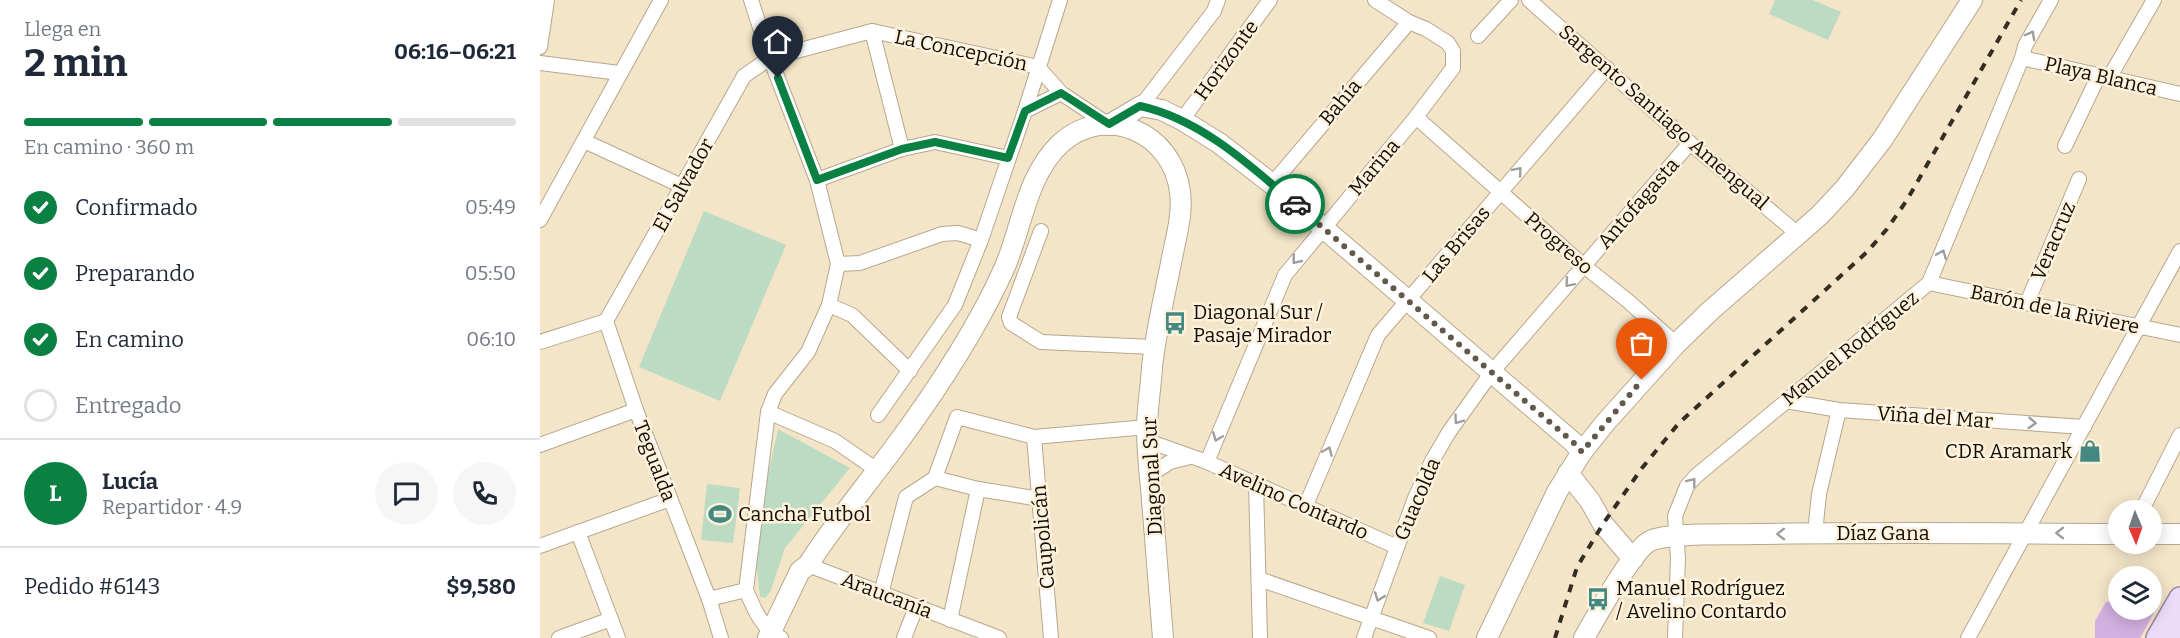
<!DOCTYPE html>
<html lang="es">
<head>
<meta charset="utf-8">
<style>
	:root { --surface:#fff; --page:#f6f6f7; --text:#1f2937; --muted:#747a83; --line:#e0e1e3; --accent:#0b8043 }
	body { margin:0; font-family:Bitter,serif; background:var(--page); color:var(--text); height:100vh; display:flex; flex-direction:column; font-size:22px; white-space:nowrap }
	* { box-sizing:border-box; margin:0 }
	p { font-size:20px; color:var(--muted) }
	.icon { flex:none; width:33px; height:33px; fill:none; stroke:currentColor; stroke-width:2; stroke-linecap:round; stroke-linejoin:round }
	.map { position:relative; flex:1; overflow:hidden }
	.details { display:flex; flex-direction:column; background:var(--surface); width:540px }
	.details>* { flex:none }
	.needle { width:39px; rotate:178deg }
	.tools { position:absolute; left:1568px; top:500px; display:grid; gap:12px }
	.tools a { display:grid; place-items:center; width:54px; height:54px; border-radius:50%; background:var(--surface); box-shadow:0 3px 15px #0003; font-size:30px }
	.pin { position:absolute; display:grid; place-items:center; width:51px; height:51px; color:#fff; margin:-62px -26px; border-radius:50% 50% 50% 0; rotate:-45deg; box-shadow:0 0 6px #0007 }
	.pin .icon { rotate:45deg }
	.courier { position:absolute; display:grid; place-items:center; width:60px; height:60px; margin:-30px; border:4px solid #0b8043; border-radius:50%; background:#fff; color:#222; box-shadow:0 2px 8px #0007 }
	.head em { font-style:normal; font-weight:700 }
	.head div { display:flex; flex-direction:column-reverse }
	.head { display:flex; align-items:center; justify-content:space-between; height:102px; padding:0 24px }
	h1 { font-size:39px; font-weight:700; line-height:45px }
	.bar { display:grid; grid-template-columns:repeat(4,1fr); gap:9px 6px; align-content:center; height:72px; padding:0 24px }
	.bar i { height:8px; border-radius:4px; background:var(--line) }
	.bar .active { background:var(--accent) }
	.bar p { grid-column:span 4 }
	.line { display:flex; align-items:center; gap:15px; padding:0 24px; border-top:2px solid var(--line) }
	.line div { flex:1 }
	.round { display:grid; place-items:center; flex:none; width:63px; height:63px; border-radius:32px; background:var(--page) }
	ol { padding:0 24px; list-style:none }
	li { display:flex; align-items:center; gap:18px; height:66px }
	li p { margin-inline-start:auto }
	li .icon { padding:6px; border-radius:50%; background:var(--accent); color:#fff; stroke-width:4 }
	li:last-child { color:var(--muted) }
	li i { width:33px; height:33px; border:3px solid var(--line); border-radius:50% }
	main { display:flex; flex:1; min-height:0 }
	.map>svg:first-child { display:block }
</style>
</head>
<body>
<main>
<section class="details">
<div class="head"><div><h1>2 min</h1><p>Llega en</p></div><em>06:16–06:21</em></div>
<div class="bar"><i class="active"></i><i class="active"></i><i class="active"></i><i></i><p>En camino · 360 m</p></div>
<ol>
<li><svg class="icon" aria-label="check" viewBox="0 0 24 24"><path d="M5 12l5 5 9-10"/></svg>Confirmado<p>05:49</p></li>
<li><svg class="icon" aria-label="check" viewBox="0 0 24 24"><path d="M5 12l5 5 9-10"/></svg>Preparando<p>05:50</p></li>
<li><svg class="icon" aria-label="check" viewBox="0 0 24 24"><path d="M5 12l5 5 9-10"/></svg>En camino<p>06:10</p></li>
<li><i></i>Entregado</li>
</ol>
<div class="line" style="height:108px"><b class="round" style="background:var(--accent);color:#fff">L</b><div><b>Lucía</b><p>Repartidor · 4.9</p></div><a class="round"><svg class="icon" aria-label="chat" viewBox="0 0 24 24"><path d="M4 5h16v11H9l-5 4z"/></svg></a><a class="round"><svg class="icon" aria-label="phone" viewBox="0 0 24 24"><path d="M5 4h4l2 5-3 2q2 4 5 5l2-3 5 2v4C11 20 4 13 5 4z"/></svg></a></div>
<div class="line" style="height:78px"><div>Pedido #6143</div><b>$9,580</b></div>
</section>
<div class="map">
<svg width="1640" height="638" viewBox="0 0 1640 638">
	<rect width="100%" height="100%" fill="#f4e5c8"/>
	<g fill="#bbdbc3">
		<polygon points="1235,0 1273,0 1301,12 1288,40 1229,14"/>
		<polygon points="164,211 246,245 180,401 99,367"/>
		<polygon points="238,429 310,468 245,548 231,590 226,598 220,597 217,568 221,507"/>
		<polygon points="167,484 200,488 193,543 161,540"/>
		<polygon points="900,576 925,585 909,631 883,623"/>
	</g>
	<polygon fill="#d3b0e0" points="1566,602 1578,602 1578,609 1611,609 1611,602 1620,602 1600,638 1555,638 1555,621"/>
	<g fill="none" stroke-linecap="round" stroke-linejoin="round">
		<g stroke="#b6a88d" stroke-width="16">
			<g id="street">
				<path d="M211,0L230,58L277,180L298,264L289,305L268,352L235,394L228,412L206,590C214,609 222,629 241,638"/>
				<polyline points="989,0 1150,143 1258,234"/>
				<polyline points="332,31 362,149"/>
				<polyline points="938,36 971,0"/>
				<polyline points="0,47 7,0"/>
				<polyline points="1482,58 1640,94"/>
				<polyline points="0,63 79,73"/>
				<polyline points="1569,78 1614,0"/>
				<polyline points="601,106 674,11 678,0"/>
				<polyline points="485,111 521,93"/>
				<polyline points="876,117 1044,266 1088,301 1136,344"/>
				<polyline points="642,120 730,0"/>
				<polyline points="44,141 142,186"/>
				<polyline points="1525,146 1559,75"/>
				<polyline points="277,180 362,149 395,142 468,158"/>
				<polyline points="732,184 869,22"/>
				<polyline points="0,220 121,0"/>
				<polyline points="501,231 469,317 471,323 501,342 614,347"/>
				<polyline points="298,264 320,263 402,234 418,233 441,240"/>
				<polyline points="1389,283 1640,335"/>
				<polyline points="1487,303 1539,179"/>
				<polyline points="289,305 312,315 370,371"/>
				<polyline points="66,321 204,76 230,58 332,31 498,67 521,93 569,125"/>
				<polyline points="66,321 96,410 169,599 181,638"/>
				<polyline points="0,342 66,321"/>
				<polyline points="1246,401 1299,410 1544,427"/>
				<polyline points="228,412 295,441 337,470"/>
				<polyline points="338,415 415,305 441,240 485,111 520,0"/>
				<polyline points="494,437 511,638"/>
				<polyline points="608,441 667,462 857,547"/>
				<polyline points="0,445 96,410"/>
				<polyline points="667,462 745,275 876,117 913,68 913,51 908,43 886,29 869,22 835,0"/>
				<polyline points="610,475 630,462 650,457"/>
				<polyline points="395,478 438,489 500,499"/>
				<polyline points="716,484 720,638"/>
				<polyline points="766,505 838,335 1067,68"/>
				<polyline points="1602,510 1640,435"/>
				<polyline points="38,532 78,638"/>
				<polyline points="1275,533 1279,494 1299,410"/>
				<polyline points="0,546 130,499"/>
				<polyline points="268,565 459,638"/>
				<polyline points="719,579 889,638"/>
				<polyline points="341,594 366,497 395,478 417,417 494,437 607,427"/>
				<polyline points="169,599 206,590"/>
				<polyline points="410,620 438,489"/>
				<polyline points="19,638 71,619"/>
				<polyline points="364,638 376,607"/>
				<polyline points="824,638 875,498 892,461 909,432 952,372 1150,143"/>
				<polyline points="1135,638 1138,558 1135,516 1147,486 1156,476 1389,283 1482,58 1485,46 1511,0"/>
				<polyline points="1428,638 1640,251"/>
			</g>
		</g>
		<g stroke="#b6a88d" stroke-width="22">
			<g id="secondary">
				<polyline points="569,125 601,106 622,110 642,120 679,143 732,184 1033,442 1042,452"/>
				<polyline points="1028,473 1050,501 1063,524 1093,559"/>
				<polyline points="1611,534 1640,534"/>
				<path d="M228,638L260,571L268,565C294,524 325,487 354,448C394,394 436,331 464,269C482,228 486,176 520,144C566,102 633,133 640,192C643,214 636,237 632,258C625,294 616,330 612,367C611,387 607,408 607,428C607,452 610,476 612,500C616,546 619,592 623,638"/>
				<polyline points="947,638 1017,492 1042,452 1065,423 1136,344 1170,311 1280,215 1305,188 1342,140 1432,0"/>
				<path d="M1044,638C1055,619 1093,549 1110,541C1129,532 1191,535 1214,534C1336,532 1457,533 1578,534"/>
			</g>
		</g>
		<g stroke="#9786a2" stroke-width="24">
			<g id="primary">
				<polyline points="1617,638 1640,598"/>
				<polyline points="1635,638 1640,629"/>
			</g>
		</g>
		<use href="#street" stroke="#fff" stroke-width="14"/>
		<use href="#secondary" stroke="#fff" stroke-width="20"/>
		<use href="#primary" stroke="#ebddfa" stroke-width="21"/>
		<polyline stroke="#342d21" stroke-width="4" stroke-dasharray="8 8" stroke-linecap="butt" points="1015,638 1037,567 1063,524 1102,468 1139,423 1327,252 1347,229 1367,200 1481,0"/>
	</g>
	<defs><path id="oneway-chevron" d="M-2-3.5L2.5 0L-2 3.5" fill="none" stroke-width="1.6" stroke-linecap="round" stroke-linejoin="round" transform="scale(1.5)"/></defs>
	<g stroke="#a09e9b">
		<use href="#oneway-chevron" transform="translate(1491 35) rotate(-61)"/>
		<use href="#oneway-chevron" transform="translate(978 171) rotate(-50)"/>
		<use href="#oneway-chevron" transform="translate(1402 254) rotate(-68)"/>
		<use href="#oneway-chevron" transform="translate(756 260) rotate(129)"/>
		<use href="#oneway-chevron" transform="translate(1029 283) rotate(131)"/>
		<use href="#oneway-chevron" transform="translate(918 420) rotate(126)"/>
		<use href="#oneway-chevron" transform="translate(1492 423) rotate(4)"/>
		<use href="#oneway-chevron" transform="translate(677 437) rotate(112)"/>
		<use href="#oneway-chevron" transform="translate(788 451) rotate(-67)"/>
		<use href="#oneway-chevron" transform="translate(1152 482) rotate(-52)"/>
		<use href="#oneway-chevron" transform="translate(1520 533) rotate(-180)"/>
		<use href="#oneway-chevron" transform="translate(1241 534) rotate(179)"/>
		<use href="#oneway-chevron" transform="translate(839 597) rotate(110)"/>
	</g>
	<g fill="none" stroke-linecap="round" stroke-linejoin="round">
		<polyline stroke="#615949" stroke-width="6" stroke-dasharray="0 10.8" points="755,204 1033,442 1042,452 1102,380"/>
		<path stroke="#0b8043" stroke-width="8" d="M238,78L277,180L362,149L395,142L468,158L485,111L521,93L569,124L600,106C660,119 710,165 755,204"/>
	</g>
	<defs>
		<g id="bus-bare" transform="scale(1.8)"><path d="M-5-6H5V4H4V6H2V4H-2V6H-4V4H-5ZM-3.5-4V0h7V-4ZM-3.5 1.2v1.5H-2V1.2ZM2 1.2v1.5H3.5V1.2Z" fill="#438981" stroke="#fef2dc" stroke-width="2.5" paint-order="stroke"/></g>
		<g id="shop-bare" transform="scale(1.8)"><path d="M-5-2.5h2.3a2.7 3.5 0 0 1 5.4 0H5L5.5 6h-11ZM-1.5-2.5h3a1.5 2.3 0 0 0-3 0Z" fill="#438981" stroke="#fef2dc" stroke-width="2.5" paint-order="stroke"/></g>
		<g id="stadium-bare" transform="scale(1.8)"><path d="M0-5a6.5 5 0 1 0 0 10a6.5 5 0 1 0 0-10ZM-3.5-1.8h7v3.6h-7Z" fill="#438981" stroke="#fef2dc" stroke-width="2.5" paint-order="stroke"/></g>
	</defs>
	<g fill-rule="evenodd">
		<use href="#bus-bare" x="635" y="323"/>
		<use href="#shop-bare" x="1550" y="451"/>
		<use href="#stadium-bare" x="180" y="514"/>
		<use href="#bus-bare" x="1058" y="599"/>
	</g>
	<g text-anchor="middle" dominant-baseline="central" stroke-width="5" stroke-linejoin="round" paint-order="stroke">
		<g font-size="20" fill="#120d04" stroke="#fef2dc">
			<text transform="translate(421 50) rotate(12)">La Concepción</text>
			<text transform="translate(686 60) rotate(-54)">Horizonte</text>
			<text transform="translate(1561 76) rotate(13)">Playa Blanca</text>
			<text transform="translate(800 102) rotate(-50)">Bahía</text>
			<text transform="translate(1124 117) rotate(41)">Sargento Santiago Amengual</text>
			<text transform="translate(834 167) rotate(-50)">Marina</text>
			<text transform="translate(143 185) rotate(-61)">El Salvador</text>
			<text transform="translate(1098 203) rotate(-49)">Antofagasta</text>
			<text transform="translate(1513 241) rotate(-67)">Veracruz</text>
			<text transform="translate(1019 243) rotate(41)">Progreso</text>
			<text transform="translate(916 244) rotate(-50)">Las Brisas</text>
			<text transform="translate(1515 309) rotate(12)">Barón de la Riviere</text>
			<text transform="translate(1310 348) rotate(-39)">Manuel Rodríguez</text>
			<text transform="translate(1395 417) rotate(4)">Viña del Mar</text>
			<text transform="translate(115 461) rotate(69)">Tegualda</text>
			<text transform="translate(612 476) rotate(-93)">Diagonal Sur</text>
			<text transform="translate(877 499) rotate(-67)">Guacolda</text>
			<text transform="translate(754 501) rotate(24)">Avelino Contardo</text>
			<text x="1343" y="533">Díaz Gana</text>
			<text transform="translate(503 537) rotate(-95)">Caupolicán</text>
			<text transform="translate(347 595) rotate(21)">Araucanía</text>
		</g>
		<g font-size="20" fill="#120d04" stroke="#fef2dc" text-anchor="start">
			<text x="653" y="312">Diagonal Sur /<tspan x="653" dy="23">Pasaje Mirador</tspan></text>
			<text x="1532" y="451" text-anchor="end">CDR Aramark</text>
			<text x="198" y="514">Cancha Futbol</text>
			<text x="1076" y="588">Manuel Rodríguez<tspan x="1076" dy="23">/ Avelino Contardo</tspan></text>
		</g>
	</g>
</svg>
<div class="tools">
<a><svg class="needle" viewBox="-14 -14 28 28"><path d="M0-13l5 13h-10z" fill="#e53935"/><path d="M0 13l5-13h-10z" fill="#747a83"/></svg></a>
<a><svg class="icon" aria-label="layers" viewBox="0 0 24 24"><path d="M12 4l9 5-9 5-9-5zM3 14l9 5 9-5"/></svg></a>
</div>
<div class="pin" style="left:1102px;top:380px;background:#ea580c"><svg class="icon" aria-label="bag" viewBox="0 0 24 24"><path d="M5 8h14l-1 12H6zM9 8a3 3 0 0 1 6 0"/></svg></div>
<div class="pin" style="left:238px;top:78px;background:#1f2937"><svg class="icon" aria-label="home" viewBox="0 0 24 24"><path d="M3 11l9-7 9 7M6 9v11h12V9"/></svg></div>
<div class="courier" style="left:755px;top:204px"><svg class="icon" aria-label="car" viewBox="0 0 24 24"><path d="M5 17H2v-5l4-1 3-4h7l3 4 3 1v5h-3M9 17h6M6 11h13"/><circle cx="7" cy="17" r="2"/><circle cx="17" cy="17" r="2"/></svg></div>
</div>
</main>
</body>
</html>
